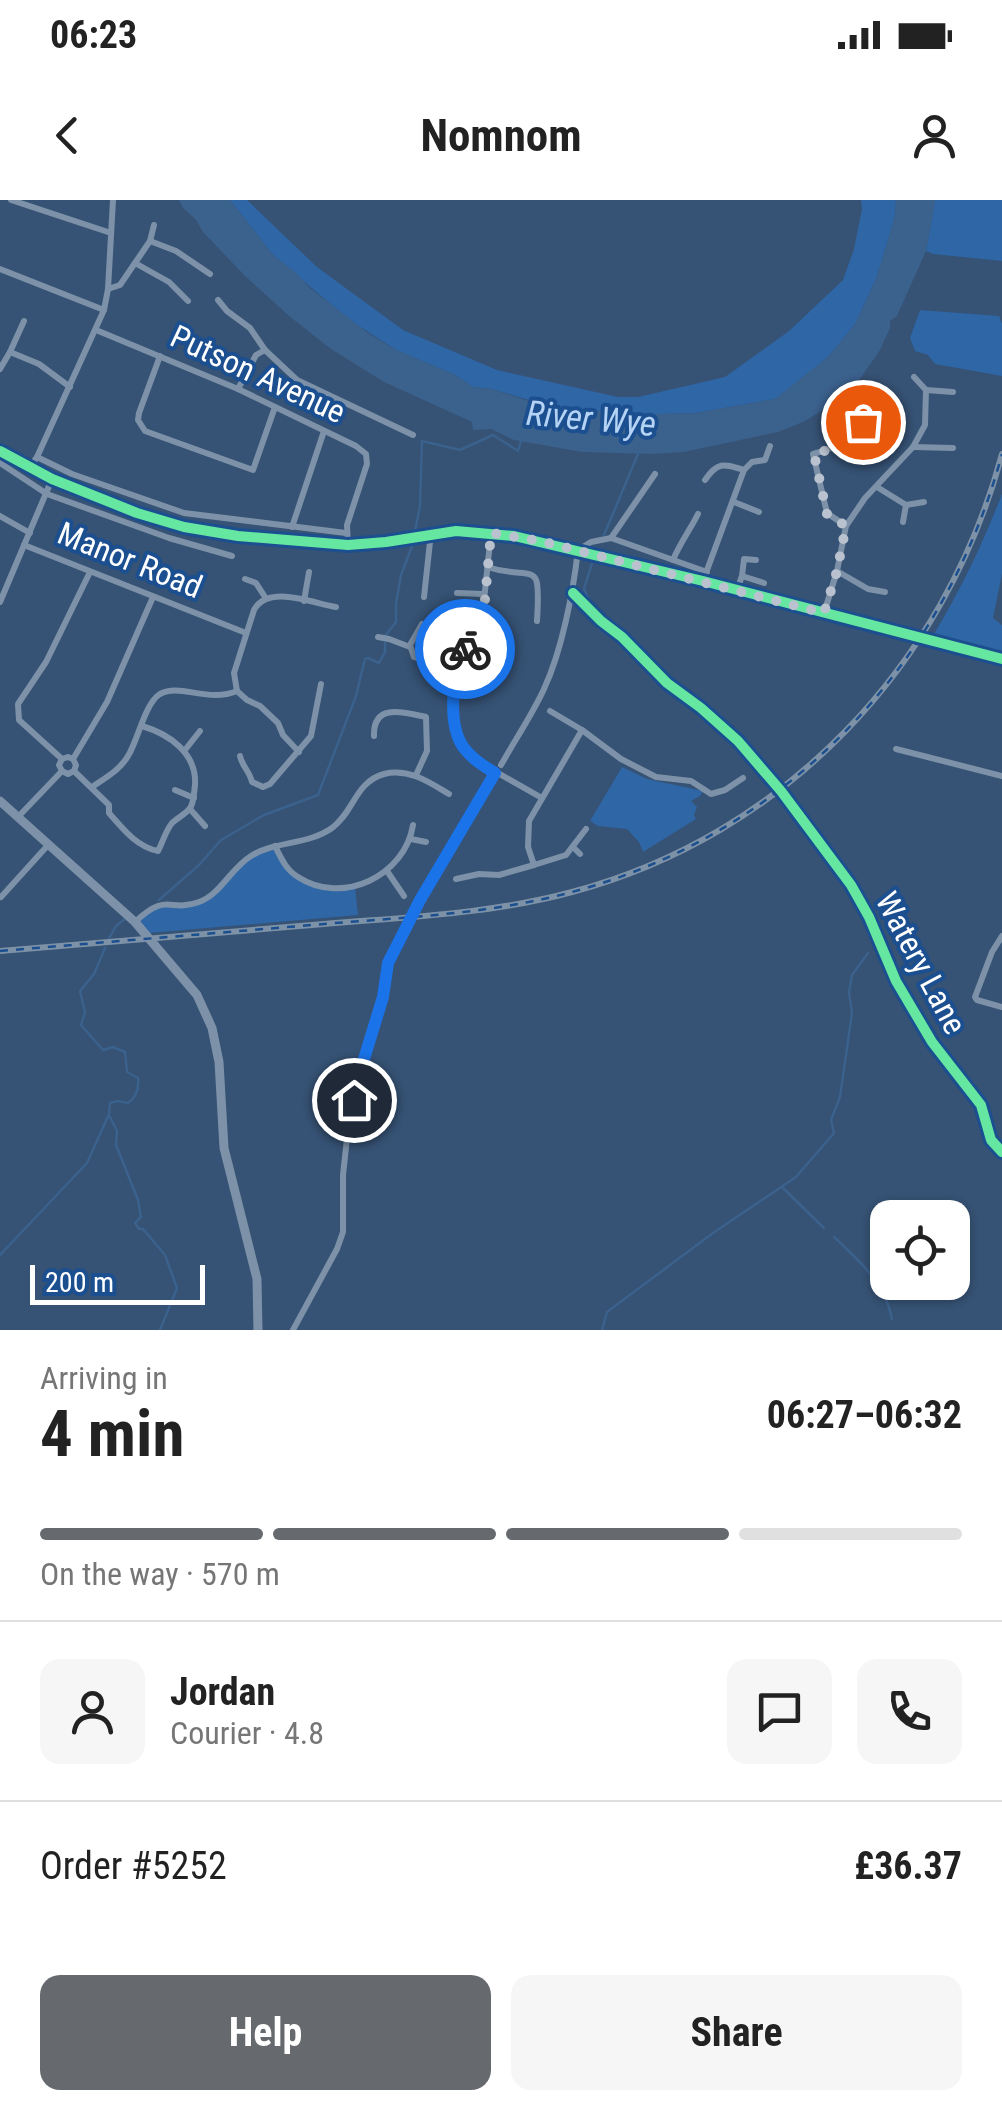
<!DOCTYPE html>
<html lang="en">
<head>
<meta charset="utf-8">
<style>
	:root { --surface:#fff; --page:#f6f6f6; --text:#222; --muted:#767676; --line:#e0e0e0; --accent:#666a6f }
	body { margin:0; font-family:"Roboto Condensed",sans-serif; background:var(--page); color:var(--text); height:100vh; display:flex; flex-direction:column; font-size:38px; white-space:nowrap }
	* { box-sizing:border-box; margin:0 }
	p { font-size:32px; color:var(--muted) }
	.icon { flex:none; width:55px; height:55px; fill:none; stroke:currentColor; stroke-width:2; stroke-linecap:round; stroke-linejoin:round }
	.map { position:relative; height:1130px; overflow:hidden }
	.drawer { display:flex; flex-direction:column; background:var(--surface); flex:1 }
	.drawer>* { flex:none }
	.tools { position:absolute; left:870px; top:1000px; display:grid; gap:20px }
	.tools a { display:grid; place-items:center; width:100px; height:100px; border-radius:20px; background:var(--surface); box-shadow:0 2px 8px #0004; font-size:50px }
	.scale { position:absolute; left:30px; bottom:25px; width:175px; box-sizing:border-box; padding-left:10px; border:5px solid #fff; border-top:0; font-size:28px; line-height:35px; white-space:nowrap; color:#fff; -webkit-text-stroke:8px #1b4f8f; paint-order:stroke }
	.pin { position:absolute; display:grid; place-items:center; width:85px; height:85px; color:#fff; margin:-42px; border:5px solid #fff; border-radius:50%; box-shadow:0 2px 10px #0007 }
	.courier { position:absolute; display:grid; place-items:center; width:100px; height:100px; margin:-50px; border:8px solid #1a73e8; border-radius:50%; background:#fff; color:#222; box-shadow:0 2px 12px #0007 }
	.head em { font-style:normal; font-weight:700 }
	.head div { display:flex; flex-direction:column-reverse }
	.head { display:flex; align-items:center; justify-content:space-between; height:170px; padding:0 40px }
	h1 { font-size:65px; font-weight:700; line-height:75px }
	.bar { display:grid; grid-template-columns:repeat(4,1fr); gap:15px 10px; align-content:center; height:120px; padding:0 40px }
	.bar i { height:12px; border-radius:8px; background:var(--line) }
	.bar .active { background:var(--accent) }
	.bar p { grid-column:span 4 }
	.line { display:flex; align-items:center; gap:25px; padding:0 40px; border-top:2px solid var(--line) }
	.line div { flex:1 }
	.round { display:grid; place-items:center; flex:none; width:105px; height:105px; border-radius:20px; background:var(--page) }
	.button { display:flex; gap:20px; margin-top:auto; padding:20px 40px }
	.button a { flex:1; height:115px; border-radius:20px; background:var(--accent); color:#fff; font-size:40px; font-weight:700; line-height:115px; text-align:center }
	.button a+a { background:var(--page); color:var(--text) }
	.status { display:flex; justify-content:space-between; align-items:center; height:70px; padding:0 50px; background:var(--surface); direction:ltr }
	.status svg { height:28px; fill:currentColor }
	header { display:flex; justify-content:space-between; align-items:center; height:130px; padding:0 40px; background:var(--surface); font-size:45px; font-weight:700 }
	.map>svg:first-child { display:block }
</style>
</head>
<body>
<div class="status"><b>06:23</b><svg viewBox="0 0 49 12"><path d="M0 12V9h3v3zM5 12V6h3v6zM10 12V3h3v9zM15 12V0h3v12zM26 1h20v11H26zM47 4h2v5h-2z"/></svg></div>
<header><svg class="icon" aria-label="back" viewBox="0 0 24 24"><path d="M15 5l-7 7 7 7"/></svg>Nomnom<svg class="icon" aria-label="person" viewBox="0 0 24 24"><circle cx="12" cy="8" r="4"/><path d="M4 21q1-7 8-7t8 7"/></svg></header>
<div class="map">
<svg width="1002" height="1130" viewBox="0 0 1002 1130">
	<rect width="100%" height="100%" fill="#365274"/>
	<g fill="#2f66a5">
		<polygon points="230,0 247,0 317,67 403,130 497,170 618,197 638,197 725,177 789,131 843,80 854,49 862,9 861,0 896,0 895,16 887,44 876,79 855,124 829,156 808,174 775,199 696,213 631,215 558,209 492,189 473,187 453,174 396,150 348,119 273,55"/>
		<polygon points="935,0 1002,0 1002,61 933,54 926,51"/>
		<polygon points="920,110 999,116 1002,124 1002,176 935,164 928,155 915,151 910,138"/>
		<path d="M1002,294V374L993,418L1002,425V451L934,434C961,389 983,343 1002,294Z"/>
		<polygon points="622,567 647,579 703,591 700,596 691,601 697,607 694,615 696,619 643,652 639,642 627,629 598,626 590,621"/>
		<path d="M276,646C297,686 312,687 355,687L358,715L149,733L135,722L154,708L201,703L251,656Z"/>
	</g>
	<polygon fill="#3b618d" points="179,0 230,0 273,55 295,72 310,88 368,133 396,150 453,174 473,187 492,189 544,206 549,202 558,209 659,214 696,213 775,199 829,156 855,124 876,79 887,44 895,16 896,0 935,0 935,2 926,51 897,116 890,121 890,128 880,150 860,179 833,204 803,222 778,232 684,252 652,254 582,252 514,240 491,229 473,230 472,222 384,182 331,149 289,116 245,76 203,32 196,20 183,8"/>
	<g fill="none" stroke-linecap="round" stroke-linejoin="round">
		<g stroke="#3b618d" stroke-width="2.5">
			<polyline points="415,331 420,306 422,241 460,250 493,235 518,251 522,238"/>
			<polyline points="604,335 638,254"/>
			<polyline points="593,360 584,389 590,402 676,484 726,523 744,541 777,581"/>
			<polyline points="385,436 396,422 396,403 401,375 414,341"/>
			<polyline points="159,700 199,665 221,640 264,615 318,595 356,496 365,459 368,458 379,463 385,452 385,440"/>
			<polyline points="108,740 116,726 125,719"/>
			<polyline points="109,915 117,931 116,945 138,1000 141,1017 135,1023 139,1029 143,1029 165,1055 177,1088 160,1130"/>
			<polyline points="782,987 824,1028"/>
			<path d="M834,1037C859,1060 886,1085 892,1119"/>
			<path d="M0,1055L87,963L109,914L110,903L118,901L128,903C137,897 139,888 138,878L127,872L125,852L113,847L103,850L81,825L85,812L80,791L94,774L105,748"/>
			<polyline points="602,1130 607,1112 713,1033 796,977 834,933 831,920 840,897 852,813 849,792 852,775 868,753"/>
		</g>
		<g stroke="#7d92a8" stroke-width="6">
			<polyline points="11,0 111,33"/>
			<polyline points="150,41 176,51 210,74"/>
			<polyline points="135,63 169,82 188,101"/>
			<polyline points="0,69 104,110"/>
			<polyline points="108,89 120,85 150,41 154,25"/>
			<polyline points="218,100 227,111 250,128 265,150 297,180 413,235"/>
			<polyline points="96,130 238,189 356,246 366,254 367,264 347,325 348,345"/>
			<polyline points="10,152 24,121"/>
			<polyline points="160,156 139,213 138,220 145,231 253,270 275,207"/>
			<polyline points="0,169 10,152 39,164 70,187"/>
			<polyline points="914,177 926,190 953,192"/>
			<polyline points="238,189 256,155 265,150"/>
			<polyline points="913,247 953,248"/>
			<polyline points="37,257 72,274 184,313 346,333"/>
			<polyline points="0,263 47,294 169,338 232,356"/>
			<polyline points="30,267 37,257 104,110 108,89 113,0"/>
			<path d="M705,280C718,261 724,264 744,270"/>
			<polyline points="877,287 906,305 903,322"/>
			<polyline points="734,302 759,312"/>
			<polyline points="906,305 924,302"/>
			<polyline points="0,316 30,333"/>
			<path d="M846,326L827,313L813,254C834,248 858,241 863,219L859,211"/>
			<polyline points="292,327 324,231"/>
			<polyline points="491,333 483,410 473,436 459,461 453,512 454,526 458,538 473,559 542,598"/>
			<polyline points="611,338 655,274"/>
			<polyline points="24,345 246,433"/>
			<path d="M673,360C680,343 690,330 698,314"/>
			<path d="M487,367C535,382 541,355 537,421"/>
			<polyline points="837,371 868,389 885,392"/>
			<polyline points="742,376 764,383"/>
			<polyline points="245,379 256,383 265,397"/>
			<polyline points="703,381 744,270 752,262 765,260 770,246"/>
			<polyline points="737,390 742,376 744,359 756,360"/>
			<polyline points="457,393 483,394"/>
			<polyline points="573,393 601,421 622,437 667,483 701,508 738,541 781,591 851,685 869,717 896,781 932,842 981,905 991,940 1002,952"/>
			<polyline points="424,397 430,342 428,335"/>
			<polyline points="304,401 309,372"/>
			<polyline points="0,402 52,279"/>
			<polyline points="824,413 837,371 846,326 865,298 913,247 925,225 926,190"/>
			<polyline points="422,424 410,445 414,457 427,461 459,461"/>
			<polyline points="473,436 493,453 500,468"/>
			<polyline points="378,437 389,439 410,447"/>
			<polyline points="550,511 582,530 529,621 528,647 534,665 566,655 586,629"/>
			<polyline points="582,530 621,559 656,577 691,581 711,594 725,590 743,578"/>
			<path d="M374,536C373,503 403,512 426,517L427,551L416,575"/>
			<polyline points="896,549 1002,576"/>
			<polyline points="185,550 200,531"/>
			<path d="M299,552L283,535L278,523L260,506L247,500L237,491L234,473L254,410C268,384 312,403 336,407"/>
			<path d="M240,556C242,566 250,572 252,582L263,587L270,584L311,536L321,484"/>
			<polyline points="62,559 19,520 18,504 46,462 90,372"/>
			<polyline points="73,559 107,502 153,397"/>
			<path d="M501,565C515,540 532,515 544,489C562,450 573,393 578,350L591,342L611,338L707,372"/>
			<path d="M74,571L109,605V613C123,629 137,647 158,651C163,642 165,632 172,623C177,618 186,614 190,608C194,603 194,592 195,585C197,553 169,534 142,526"/>
			<path d="M92,587C105,578 120,570 128,556C138,540 145,503 160,494C180,483 208,503 237,491"/>
			<polyline points="175,590 194,598"/>
			<polyline points="190,609 205,626"/>
			<polyline points="18,617 62,571 68,574 74,571 76,565 73,559 68,557 62,559 59,565 62,571"/>
			<polyline points="411,639 426,642"/>
			<path d="M275,646C281,658 286,670 298,677C342,706 405,676 413,625"/>
			<polyline points="573,647 580,654"/>
			<polyline points="387,671 404,696"/>
			<polyline points="456,679 479,674 499,675 534,665"/>
			<polyline points="1,697 49,644"/>
			<path d="M135,722C168,691 168,713 199,702C221,694 231,668 251,656C275,641 308,645 332,628C354,612 355,582 384,574C409,568 429,582 449,594"/>
			<polyline points="1002,736 992,752 975,797 977,800 1002,807"/>
			<polyline points="293,1130 337,1049 343,1032 343,975 348,929 360,872 383,797 388,763 437,670 495,573"/>
		</g>
		<g stroke="#7d92a8" stroke-width="9">
			<polyline points="0,251 52,279 137,313 184,327 238,336 348,345 386,342 456,331 514,336 703,381 1002,459"/>
			<polyline points="0,601 135,722 197,795 212,828 219,862 224,948 257,1079 258,1130"/>
		</g>
		<g stroke="#7e92a7" stroke-width="6">
			<path id="rail" d="M0,751C108,742 216,733 324,724C407,717 491,714 572,692C785,635 945,466 1002,254"/>
		</g>
		<use href="#rail" stroke="#1b4f8f" stroke-width="2.5" stroke-dasharray="8" stroke-linecap="butt"/>
		<g stroke="#1b4f8f" stroke-width="16">
			<g id="cycleway">
				<polyline points="0,251 52,279 137,313 184,327 238,336 348,345 386,342 456,331 514,336 703,381 1002,459"/>
				<polyline points="573,393 601,421 622,437 667,483 701,508 738,541 781,591 851,685 869,717 896,781 932,842 981,905 991,940 1002,952"/>
			</g>
		</g>
		<use href="#cycleway" stroke="#66e7a1" stroke-width="10"/>
	</g>
	<g fill="none" stroke-linecap="round" stroke-linejoin="round">
		<path stroke="#b9c2ce" stroke-width="10" stroke-dasharray="0 18" d="M465,449L484,410L491,333L540,341L824,413L837,371L846,326L827,314L814,254C832,249 856,242 863,222"/>
		<path stroke="#1a73e8" stroke-width="12" d="M354,900L360,872L383,797L388,763L420,700L495,573C484,566 472,559 464,548C447,526 452,472 465,449"/>
	</g>
	<g text-anchor="middle" dominant-baseline="central" stroke-width="8" stroke-linejoin="round" paint-order="stroke">
		<g font-size="32" fill="#fff" stroke="#1b4f8f">
			<text transform="translate(258 174) rotate(25)">Putson Avenue</text>
			<text transform="translate(130 360) rotate(22)">Manor Road</text>
			<text transform="translate(921 763) rotate(62)">Watery Lane</text>
		</g>
		<g font-size="35" font-style="italic" fill="#b5d3f5" stroke="#1b4f8f">
			<text transform="translate(591 219) rotate(5)">River Wye</text>
		</g>
	</g>
</svg>
<div class="tools">
<a><svg class="icon" aria-label="locate" viewBox="0 0 24 24"><circle cx="12" cy="12" r="6"/><path d="M12 2v4M12 18v4M2 12h4M18 12h4"/></svg></a>
</div>
<div class="scale">200 m</div>
<div class="pin" style="left:863px;top:222px;background:#ea580c"><svg class="icon" aria-label="bag" viewBox="0 0 24 24"><path d="M5 8h14l-1 12H6zM9 8a3 3 0 0 1 6 0"/></svg></div>
<div class="pin" style="left:354px;top:900px;background:#1f2937"><svg class="icon" aria-label="home" viewBox="0 0 24 24"><path d="M3 11l9-7 9 7M6 9v11h12V9"/></svg></div>
<div class="courier" style="left:465px;top:449px"><svg class="icon" aria-label="bike" viewBox="0 0 24 24"><circle cx="6" cy="16" r="4"/><circle cx="18" cy="16" r="4"/><path d="M6 16l4-8h5l3 8M10 8l3 8H6M13 5h3"/></svg></div>
</div>
<section class="drawer">
<div class="head"><div><h1>4 min</h1><p>Arriving in</p></div><em>06:27–06:32</em></div>
<div class="bar"><i class="active"></i><i class="active"></i><i class="active"></i><i></i><p>On the way · 570 m</p></div>
<div class="line" style="height:180px"><a class="round"><svg class="icon" aria-label="person" viewBox="0 0 24 24"><circle cx="12" cy="8" r="4"/><path d="M4 21q1-7 8-7t8 7"/></svg></a><div><b>Jordan</b><p>Courier · 4.8</p></div><a class="round"><svg class="icon" aria-label="chat" viewBox="0 0 24 24"><path d="M4 5h16v11H9l-5 4z"/></svg></a><a class="round"><svg class="icon" aria-label="phone" viewBox="0 0 24 24"><path d="M5 4h4l2 5-3 2q2 4 5 5l2-3 5 2v4C11 20 4 13 5 4z"/></svg></a></div>
<div class="line" style="height:130px"><div>Order #5252</div><b>£36.37</b></div>
<div class="button"><a>Help</a><a>Share</a></div>
</section>
</body>
</html>
